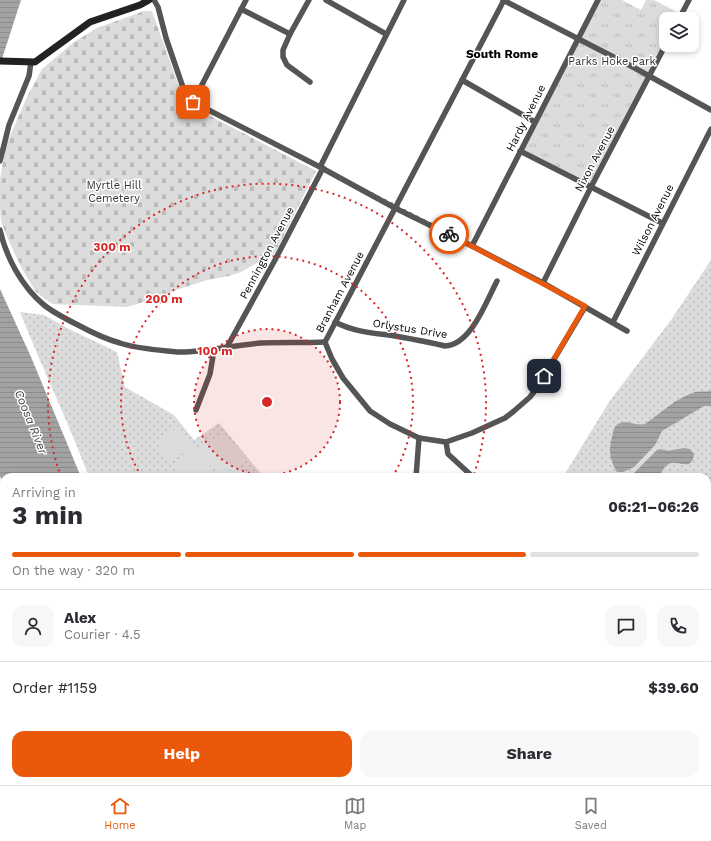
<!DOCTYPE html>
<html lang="en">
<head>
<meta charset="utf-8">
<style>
	:root { --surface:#fff; --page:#f7f7f7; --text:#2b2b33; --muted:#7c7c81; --line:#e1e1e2; --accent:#ea580c }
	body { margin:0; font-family:"Work Sans",sans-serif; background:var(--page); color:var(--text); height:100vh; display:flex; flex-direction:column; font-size:15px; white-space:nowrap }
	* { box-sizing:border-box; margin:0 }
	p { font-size:13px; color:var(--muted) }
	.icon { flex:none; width:22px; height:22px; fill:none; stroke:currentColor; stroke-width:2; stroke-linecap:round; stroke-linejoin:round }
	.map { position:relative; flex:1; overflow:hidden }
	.drawer { position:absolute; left:0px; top:473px; width:711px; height:312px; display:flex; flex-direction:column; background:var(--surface); border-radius:12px 12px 0 0; box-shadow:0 2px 6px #0003 }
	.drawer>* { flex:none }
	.controls { position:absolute; left:659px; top:12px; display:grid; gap:8px }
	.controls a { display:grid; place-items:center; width:40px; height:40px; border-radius:8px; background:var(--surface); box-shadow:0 2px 6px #0003; font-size:20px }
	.pin { position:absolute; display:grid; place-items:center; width:34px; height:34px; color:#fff; margin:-17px; border-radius:8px; box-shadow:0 2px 6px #0006 }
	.courier { position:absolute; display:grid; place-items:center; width:40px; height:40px; margin:-20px; border:3px solid #ea580c; border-radius:50%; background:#fff; color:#222; box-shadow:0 1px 5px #0007 }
	.overview em { font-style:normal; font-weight:700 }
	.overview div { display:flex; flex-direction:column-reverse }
	.overview { display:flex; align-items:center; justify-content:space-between; height:68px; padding:0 12px }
	h1 { font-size:26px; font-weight:700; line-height:30px }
	.bar { display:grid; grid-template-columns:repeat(4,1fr); gap:6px 4px; align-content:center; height:48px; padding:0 12px }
	.bar i { height:5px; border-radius:3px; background:var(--line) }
	.bar .on { background:var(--accent) }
	.bar p { grid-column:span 4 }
	.line { display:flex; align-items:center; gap:10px; padding:0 12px; border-top:1px solid var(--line) }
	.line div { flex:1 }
	.round { display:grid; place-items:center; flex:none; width:42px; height:42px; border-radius:12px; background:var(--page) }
	.primary-button { display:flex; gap:8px; margin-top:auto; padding:8px 12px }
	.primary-button a { flex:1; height:46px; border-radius:12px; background:var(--accent); color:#fff; font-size:16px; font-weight:700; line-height:46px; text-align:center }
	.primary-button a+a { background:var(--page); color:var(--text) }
	.tabs { display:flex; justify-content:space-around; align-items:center; height:56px; border-top:1px solid var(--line); background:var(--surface); font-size:11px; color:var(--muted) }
	.tabs a { display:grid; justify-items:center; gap:2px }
	.tabs .on { color:var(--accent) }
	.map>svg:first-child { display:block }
</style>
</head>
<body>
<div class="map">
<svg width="711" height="785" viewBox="0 0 711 785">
	<defs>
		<pattern id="grass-dots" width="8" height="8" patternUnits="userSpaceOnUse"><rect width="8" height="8" fill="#dcdcdc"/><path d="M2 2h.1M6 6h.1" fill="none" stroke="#bbb" stroke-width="1.8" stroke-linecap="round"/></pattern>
		<pattern id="cemetery-stones" width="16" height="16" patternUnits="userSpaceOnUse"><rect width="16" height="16" fill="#dcdcdc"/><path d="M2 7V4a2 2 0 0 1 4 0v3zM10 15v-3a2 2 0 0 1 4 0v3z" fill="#bbb"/></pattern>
		<pattern id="park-tufts" width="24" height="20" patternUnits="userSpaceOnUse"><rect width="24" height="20" fill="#dcdcdc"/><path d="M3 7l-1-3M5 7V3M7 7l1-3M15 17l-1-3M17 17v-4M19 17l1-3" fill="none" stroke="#bbb"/></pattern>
		<pattern id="water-rules" width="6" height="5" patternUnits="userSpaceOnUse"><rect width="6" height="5" fill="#a3a3a3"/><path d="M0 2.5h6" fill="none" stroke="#8b8b8b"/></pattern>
	</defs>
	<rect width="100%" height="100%" fill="#fff"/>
	<g fill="url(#grass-dots)">
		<polygon points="711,260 711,785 308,785 300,781 707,781 707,477 563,477 609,402 671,320"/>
		<path d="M20,312L44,315L67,328L117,352L125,387L174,415L194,440L219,423L264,477H89C68,421 42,368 20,312Z"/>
	</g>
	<polygon fill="url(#cemetery-stones)" points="144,11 152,11 185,103 316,171 275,253 241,272 229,276 207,280 176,290 157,298 127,307 52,304 36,292 22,269 7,237 1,221 0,208 0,179 6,145 27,97 42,69 74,42 97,28"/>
	<polygon fill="url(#park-tufts)" points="598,0 622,0 641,10 646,0 654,0 681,14 679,19 666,19 666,44 591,187 520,151"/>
	<g fill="#dcdcdc">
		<polygon points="178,426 193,445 171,462 157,444"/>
		<polygon points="222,432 244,459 222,476 200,449"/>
		<polygon points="196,448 217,475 215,477 183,477 174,466"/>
	</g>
	<g fill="url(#water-rules)">
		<polygon points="0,0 21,0 0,65"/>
		<polygon points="0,289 31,357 81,477 4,477 4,484 0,476"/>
		<path d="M711,391V406H704L662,431L655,445L634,467L623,472H617C608,457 609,448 613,433C614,428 615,425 620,423C628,420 637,426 645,424C661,413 676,398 695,392C700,391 706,392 711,391Z"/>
		<path d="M684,448L690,449L694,454C692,473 677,459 669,464C664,466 661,472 660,477H630L657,450L661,449L667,451Z"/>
		<polygon points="175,781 285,781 291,785 178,785"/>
	</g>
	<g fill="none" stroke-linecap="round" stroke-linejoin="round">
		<g stroke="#555" stroke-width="5.5">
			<polyline points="154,0 158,7 166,38 187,99 320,167 395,208 472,246 543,283 627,331"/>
			<polyline points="309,0 290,34 283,50 283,57 287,65 310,82"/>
			<polyline points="326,0 386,34"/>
			<polyline points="503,0 631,66 711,110"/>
			<polyline points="241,9 290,34"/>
			<polyline points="679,19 689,0"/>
			<polyline points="462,80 535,122"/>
			<polyline points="193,102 246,0"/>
			<polyline points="520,151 662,223"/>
			<polyline points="0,161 9,125 29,76 31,62"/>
			<polyline points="320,167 404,0"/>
			<path d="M0,230C6,257 22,287 44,305C54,313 66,319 78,325C91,332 105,339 120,343C138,349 158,350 177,352C205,353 233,345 261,343C282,342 304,343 325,342"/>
			<polyline points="472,246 598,0"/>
			<polyline points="543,283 591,187 666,44"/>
			<path d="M335,322C354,332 374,333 395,336C412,339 429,342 445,346C471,345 486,302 497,281"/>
			<polyline points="613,322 711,129"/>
			<polyline points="325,342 504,0"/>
			<polyline points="325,342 332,359 343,378 370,411 390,424 419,438 446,442 472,433 505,418 514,411 530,397 537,388 585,307"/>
			<polyline points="227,347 275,260 323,168"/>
			<polyline points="196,410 210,374 214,350"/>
			<polyline points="446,442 448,454 473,477"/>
			<polyline points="416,477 419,438"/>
		</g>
		<polyline stroke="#222" stroke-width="7" points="0,61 35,62 90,22 140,5 149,0"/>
	</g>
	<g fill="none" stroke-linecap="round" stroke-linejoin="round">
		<polyline stroke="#595959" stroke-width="4" stroke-dasharray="0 7.2" points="193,102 449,234"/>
		<polyline stroke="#ea580c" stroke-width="5" points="449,234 585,306 544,376"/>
	</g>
	<circle cx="267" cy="402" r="73" fill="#d62828" fill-opacity=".12"/>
	<g fill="none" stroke="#d62828" stroke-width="2" stroke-dasharray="2 4">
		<circle cx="267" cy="402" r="73"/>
		<path d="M141 476A146 146 0 1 1 393 476"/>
		<path d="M61 477A219 219 0 1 1 473 477"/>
	</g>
	<g text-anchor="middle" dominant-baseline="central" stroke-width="3" stroke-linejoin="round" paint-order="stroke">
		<g font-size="11" fill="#333" stroke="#fff">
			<text x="612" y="61">Parks Hoke Park</text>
			<text x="114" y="185">Myrtle Hill<tspan x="114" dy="13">Cemetery</tspan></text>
		</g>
		<g font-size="11" fill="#000" stroke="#fff">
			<text transform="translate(526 118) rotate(-63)">Hardy Avenue</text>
			<text transform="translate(595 159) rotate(-62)">Nixon Avenue</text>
			<text transform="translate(653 220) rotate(-63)">Wilson Avenue</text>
			<text transform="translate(267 253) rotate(-62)">Pennington Avenue</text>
			<text transform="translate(340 292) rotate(-62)">Branham Avenue</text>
			<text transform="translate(410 329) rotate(9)">Orlystus Drive</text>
		</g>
		<g font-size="12" font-weight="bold" fill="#000" stroke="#fff">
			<text x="502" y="54">South Rome</text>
		</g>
		<g font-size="12" font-style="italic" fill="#444" stroke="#fff">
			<text transform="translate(31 422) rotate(68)">Coosa River</text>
		</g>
	</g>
	<circle cx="267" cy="402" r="6" fill="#d62828" stroke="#fff" stroke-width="2"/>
	<g font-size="12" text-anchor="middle" font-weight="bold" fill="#d62828" stroke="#fff" stroke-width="3" stroke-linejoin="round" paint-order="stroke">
		<text x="112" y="251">300 m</text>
		<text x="164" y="303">200 m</text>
		<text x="215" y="355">100 m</text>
	</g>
</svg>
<div class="controls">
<a><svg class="icon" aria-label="layers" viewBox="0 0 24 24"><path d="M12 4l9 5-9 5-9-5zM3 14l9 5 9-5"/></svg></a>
</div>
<div class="pin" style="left:193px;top:102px;background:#ea580c"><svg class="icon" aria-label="bag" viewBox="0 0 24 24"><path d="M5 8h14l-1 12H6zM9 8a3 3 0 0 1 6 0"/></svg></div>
<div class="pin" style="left:544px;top:376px;background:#1f2937"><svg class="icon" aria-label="home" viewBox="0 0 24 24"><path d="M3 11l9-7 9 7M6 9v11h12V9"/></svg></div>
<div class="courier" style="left:449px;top:234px"><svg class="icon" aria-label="bike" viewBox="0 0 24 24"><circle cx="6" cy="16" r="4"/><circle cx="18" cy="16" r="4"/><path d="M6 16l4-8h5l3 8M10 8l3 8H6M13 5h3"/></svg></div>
<section class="drawer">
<div class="overview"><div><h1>3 min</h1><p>Arriving in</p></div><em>06:21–06:26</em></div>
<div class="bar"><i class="on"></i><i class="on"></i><i class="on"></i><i></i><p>On the way · 320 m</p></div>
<div class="line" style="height:72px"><a class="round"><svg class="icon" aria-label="person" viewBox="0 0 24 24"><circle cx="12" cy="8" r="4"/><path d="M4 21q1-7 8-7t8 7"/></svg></a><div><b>Alex</b><p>Courier · 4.5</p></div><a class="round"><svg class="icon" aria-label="chat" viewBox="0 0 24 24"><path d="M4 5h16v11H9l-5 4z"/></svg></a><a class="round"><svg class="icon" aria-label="phone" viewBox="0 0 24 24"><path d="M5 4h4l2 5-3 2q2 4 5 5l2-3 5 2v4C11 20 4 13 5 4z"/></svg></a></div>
<div class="line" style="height:52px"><div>Order #1159</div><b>$39.60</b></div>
<div class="primary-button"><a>Help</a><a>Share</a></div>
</section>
</div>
<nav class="tabs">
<a class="on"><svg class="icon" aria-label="home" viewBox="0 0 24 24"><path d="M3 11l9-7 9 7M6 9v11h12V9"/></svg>Home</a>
<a><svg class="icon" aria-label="map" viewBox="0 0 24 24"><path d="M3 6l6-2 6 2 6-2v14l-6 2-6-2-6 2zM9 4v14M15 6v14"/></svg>Map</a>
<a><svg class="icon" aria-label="saved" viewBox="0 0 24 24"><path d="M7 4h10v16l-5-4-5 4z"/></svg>Saved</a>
</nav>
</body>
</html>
